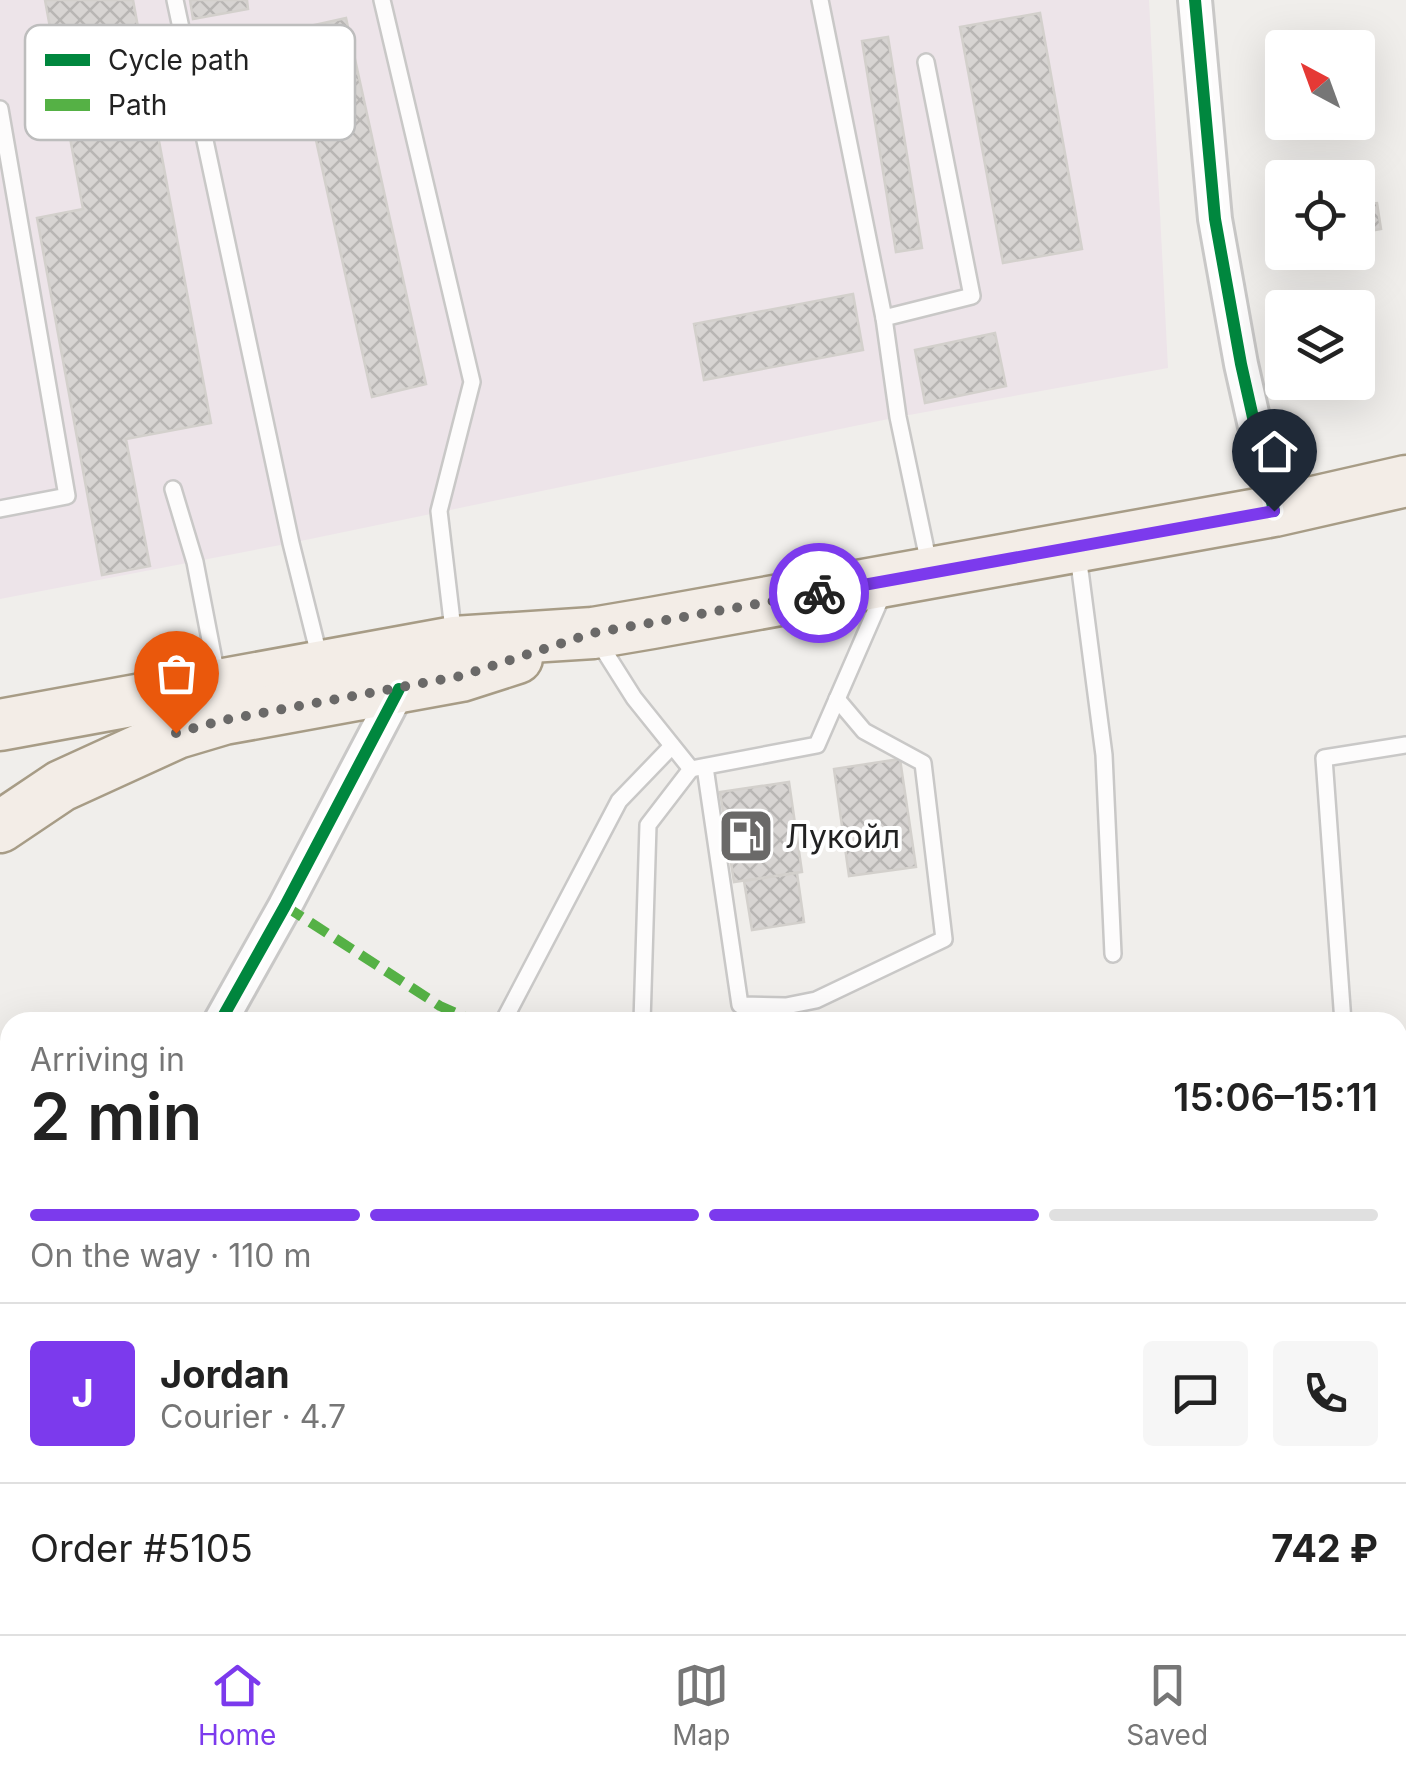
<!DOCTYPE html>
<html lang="en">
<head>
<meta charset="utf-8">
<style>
	:root { --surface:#fff; --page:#f6f6f6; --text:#222; --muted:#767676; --line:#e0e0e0; --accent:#7c3aed }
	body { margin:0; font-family:Inter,sans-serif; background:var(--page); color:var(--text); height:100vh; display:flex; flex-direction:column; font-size:38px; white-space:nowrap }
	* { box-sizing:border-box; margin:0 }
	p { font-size:32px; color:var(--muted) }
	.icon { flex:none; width:55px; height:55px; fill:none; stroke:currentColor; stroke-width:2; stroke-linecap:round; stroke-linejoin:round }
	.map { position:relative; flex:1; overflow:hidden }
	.drawer { position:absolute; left:0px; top:1012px; width:1408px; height:622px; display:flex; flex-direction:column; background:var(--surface); border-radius:30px 30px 0 0; box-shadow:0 10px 40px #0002 }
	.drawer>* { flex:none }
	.needle { width:65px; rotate:319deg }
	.controls { position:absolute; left:1265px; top:30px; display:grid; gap:20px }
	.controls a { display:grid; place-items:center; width:110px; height:110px; border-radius:10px; background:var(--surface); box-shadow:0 10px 40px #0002; font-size:50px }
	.pin { position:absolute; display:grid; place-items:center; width:85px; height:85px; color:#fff; margin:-102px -42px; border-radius:50% 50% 50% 0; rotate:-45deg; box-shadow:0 0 10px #0007 }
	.pin .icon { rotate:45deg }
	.courier { position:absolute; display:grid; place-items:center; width:100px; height:100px; margin:-50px; border:8px solid #7c3aed; border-radius:50%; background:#fff; color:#222; box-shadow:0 2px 12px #0007 }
	.overview em { font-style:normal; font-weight:600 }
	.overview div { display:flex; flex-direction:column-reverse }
	.overview { display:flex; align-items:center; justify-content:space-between; height:170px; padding:0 30px }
	h1 { font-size:65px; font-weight:600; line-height:75px }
	.bar { display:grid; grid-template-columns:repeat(4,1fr); gap:15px 10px; align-content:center; height:120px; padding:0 30px }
	.bar i { height:12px; border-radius:8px; background:var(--line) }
	.bar .current { background:var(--accent) }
	.bar p { grid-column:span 4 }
	.line { display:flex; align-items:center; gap:25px; padding:0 30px; border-top:2px solid var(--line) }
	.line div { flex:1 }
	.round { display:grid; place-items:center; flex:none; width:105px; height:105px; border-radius:10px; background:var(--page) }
	.dock { display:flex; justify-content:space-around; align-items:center; height:140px; border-top:2px solid var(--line); background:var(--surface); font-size:28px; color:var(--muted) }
	.dock a { display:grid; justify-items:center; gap:5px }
	.dock .current { color:var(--accent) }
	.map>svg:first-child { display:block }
</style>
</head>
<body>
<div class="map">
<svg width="1406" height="1634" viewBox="0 0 1406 1634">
	<defs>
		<pattern id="forest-firs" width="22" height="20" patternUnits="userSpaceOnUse" patternTransform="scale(2.5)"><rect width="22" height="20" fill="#cbdec1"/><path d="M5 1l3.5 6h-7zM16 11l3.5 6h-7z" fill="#aebea6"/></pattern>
		<pattern id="building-cross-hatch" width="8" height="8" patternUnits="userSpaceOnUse" patternTransform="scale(2.5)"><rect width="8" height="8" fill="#d7d4d2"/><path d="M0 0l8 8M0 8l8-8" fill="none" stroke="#b8b6b4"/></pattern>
	</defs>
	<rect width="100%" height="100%" fill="#f0eeeb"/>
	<polygon fill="#ede4e9" points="0,0 1149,0 1168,368 898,417 291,543 0,599"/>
	<polygon fill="url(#forest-firs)" points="23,1625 155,1625 148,1634 15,1634"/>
	<g fill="url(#building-cross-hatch)" stroke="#d3d0cc" stroke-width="2.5">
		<polygon points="45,0 133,0 211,423 126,439 150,566 102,575 37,218 83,209"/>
		<polygon points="190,0 247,0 248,9 193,19"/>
		<polygon points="1040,13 1082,249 1003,263 960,27"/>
		<polygon points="346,18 426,384 372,397 292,30"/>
		<polygon points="888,37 922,248 896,252 862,41"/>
		<polygon points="1377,203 1381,229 1358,233 1358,205"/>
		<polygon points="853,294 863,350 704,380 694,324"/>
		<polygon points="995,333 1006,386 925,403 915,350"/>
		<polygon points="900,759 916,867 849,876 834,769"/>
		<polygon points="789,782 802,872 734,882 720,792"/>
		<polygon points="797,873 804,922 752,930 744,881"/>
	</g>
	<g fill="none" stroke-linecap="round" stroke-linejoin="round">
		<g stroke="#c9c8c7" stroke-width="20">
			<g id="lane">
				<polyline points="175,0 291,543 320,659"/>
				<polyline points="382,0 472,382 439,511 454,638"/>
				<polyline points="820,0 884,318"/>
				<polyline points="926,62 972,296 884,318 898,417 929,564"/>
				<polyline points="0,109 67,496 0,509"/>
				<polyline points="173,489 195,562 218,681"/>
				<polyline points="1078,555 1104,755 1113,954"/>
				<polyline points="598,641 634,698 691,769 817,745 885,589"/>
				<polyline points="705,767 740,1005 786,1006 816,1000 944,939 923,763 864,731 837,699"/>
				<polyline points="503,1022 619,801 672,746"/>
				<polyline points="642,1022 648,825 691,769"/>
				<polyline points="1343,1022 1324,758 1406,745"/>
				<polyline points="1398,1078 1406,1082"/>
			</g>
		</g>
		<g stroke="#c9c8c7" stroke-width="38">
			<g id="street">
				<polyline points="1195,0 1215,219 1241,364 1274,511"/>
				<polyline points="220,1022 285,906 399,689"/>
				<polyline points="0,1413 10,1395"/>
			</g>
		</g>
		<g stroke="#a79c86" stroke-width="55">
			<g id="primary">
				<polyline points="0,725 454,642 593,633 652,623 1274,511 1406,481"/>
				<polyline points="0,827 61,786 177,733 224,719 461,676 517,658"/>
			</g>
		</g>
		<use href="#lane" stroke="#fdfcfc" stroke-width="15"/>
		<use href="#street" stroke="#fdfcfc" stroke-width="32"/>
		<use href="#primary" stroke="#f3ede7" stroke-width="50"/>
		<g stroke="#55b145" stroke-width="10" stroke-dasharray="20 10" stroke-linecap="butt">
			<polyline points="285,906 440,1006 476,1022"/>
			<polyline points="1398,1397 1406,1400"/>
		</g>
		<g stroke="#fff" stroke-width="19">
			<g id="cycleway">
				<polyline points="1195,0 1215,219 1241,364 1274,511"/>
				<polyline points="220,1022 285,906 399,689"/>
			</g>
		</g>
		<use href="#cycleway" stroke="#00873e" stroke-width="12"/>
	</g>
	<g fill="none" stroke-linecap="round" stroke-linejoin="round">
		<polyline stroke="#6a6968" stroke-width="10" stroke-dasharray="0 18" points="176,733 224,720 461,676 593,633 819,593"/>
		<polyline stroke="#7c3aed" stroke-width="12" points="819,593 1274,511"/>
	</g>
	<defs>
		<g id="fuel-square" transform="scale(2.875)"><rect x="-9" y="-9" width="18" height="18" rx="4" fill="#6a6968" stroke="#fff"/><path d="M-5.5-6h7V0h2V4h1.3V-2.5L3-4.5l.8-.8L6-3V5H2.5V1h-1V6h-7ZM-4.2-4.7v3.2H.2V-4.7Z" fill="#fff"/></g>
	</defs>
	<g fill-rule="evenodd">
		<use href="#fuel-square" x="746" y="836"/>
	</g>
	<g text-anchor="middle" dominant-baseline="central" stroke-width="8" stroke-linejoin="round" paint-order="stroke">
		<g font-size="32" fill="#222" stroke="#fff" text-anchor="start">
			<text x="785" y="836">Лукойл</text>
		</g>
	</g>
	<rect x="25" y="25" width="330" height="115" rx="15" fill="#fff" stroke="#bdbdbd" stroke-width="2.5"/>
	<rect x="45" y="54" width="45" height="12" fill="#00873e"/>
	<rect x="45" y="99" width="45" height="12" fill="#55b145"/>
	<g font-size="28" fill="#222">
		<text x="108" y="70">Cycle path</text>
		<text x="108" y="115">Path</text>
	</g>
</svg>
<div class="controls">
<a><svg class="needle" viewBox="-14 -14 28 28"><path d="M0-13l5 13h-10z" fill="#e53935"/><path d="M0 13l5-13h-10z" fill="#767676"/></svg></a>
<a><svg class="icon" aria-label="locate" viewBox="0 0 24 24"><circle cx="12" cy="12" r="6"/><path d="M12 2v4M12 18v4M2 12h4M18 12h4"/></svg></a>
<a><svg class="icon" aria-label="layers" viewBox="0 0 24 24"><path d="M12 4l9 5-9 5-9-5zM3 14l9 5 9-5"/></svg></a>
</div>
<div class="pin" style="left:176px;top:733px;background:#ea580c"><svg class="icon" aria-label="bag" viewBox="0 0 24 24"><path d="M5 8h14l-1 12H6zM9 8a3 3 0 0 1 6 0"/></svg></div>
<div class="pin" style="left:1274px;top:511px;background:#1f2937"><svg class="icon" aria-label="home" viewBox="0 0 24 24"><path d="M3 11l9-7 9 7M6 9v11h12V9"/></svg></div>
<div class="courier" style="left:819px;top:593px"><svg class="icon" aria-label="bike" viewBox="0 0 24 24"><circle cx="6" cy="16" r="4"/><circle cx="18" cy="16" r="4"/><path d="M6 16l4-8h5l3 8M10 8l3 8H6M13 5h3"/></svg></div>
<section class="drawer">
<div class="overview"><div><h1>2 min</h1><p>Arriving in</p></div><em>15:06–15:11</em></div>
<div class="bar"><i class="current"></i><i class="current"></i><i class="current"></i><i></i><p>On the way · 110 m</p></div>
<div class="line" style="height:180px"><b class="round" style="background:var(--accent);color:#fff">J</b><div><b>Jordan</b><p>Courier · 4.7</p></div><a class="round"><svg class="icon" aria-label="chat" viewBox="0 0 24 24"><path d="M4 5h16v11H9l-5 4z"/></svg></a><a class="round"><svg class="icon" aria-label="phone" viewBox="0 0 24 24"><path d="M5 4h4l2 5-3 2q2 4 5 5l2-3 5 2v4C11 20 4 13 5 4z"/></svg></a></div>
<div class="line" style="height:130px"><div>Order #5105</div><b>742 ₽</b></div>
</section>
</div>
<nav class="dock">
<a class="current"><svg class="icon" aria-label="home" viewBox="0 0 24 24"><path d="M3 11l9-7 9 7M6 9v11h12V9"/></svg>Home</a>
<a><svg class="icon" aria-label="map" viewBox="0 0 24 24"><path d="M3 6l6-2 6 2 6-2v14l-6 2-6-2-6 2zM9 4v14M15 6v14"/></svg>Map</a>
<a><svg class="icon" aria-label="saved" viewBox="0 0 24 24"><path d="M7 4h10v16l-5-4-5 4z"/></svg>Saved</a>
</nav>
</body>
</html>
